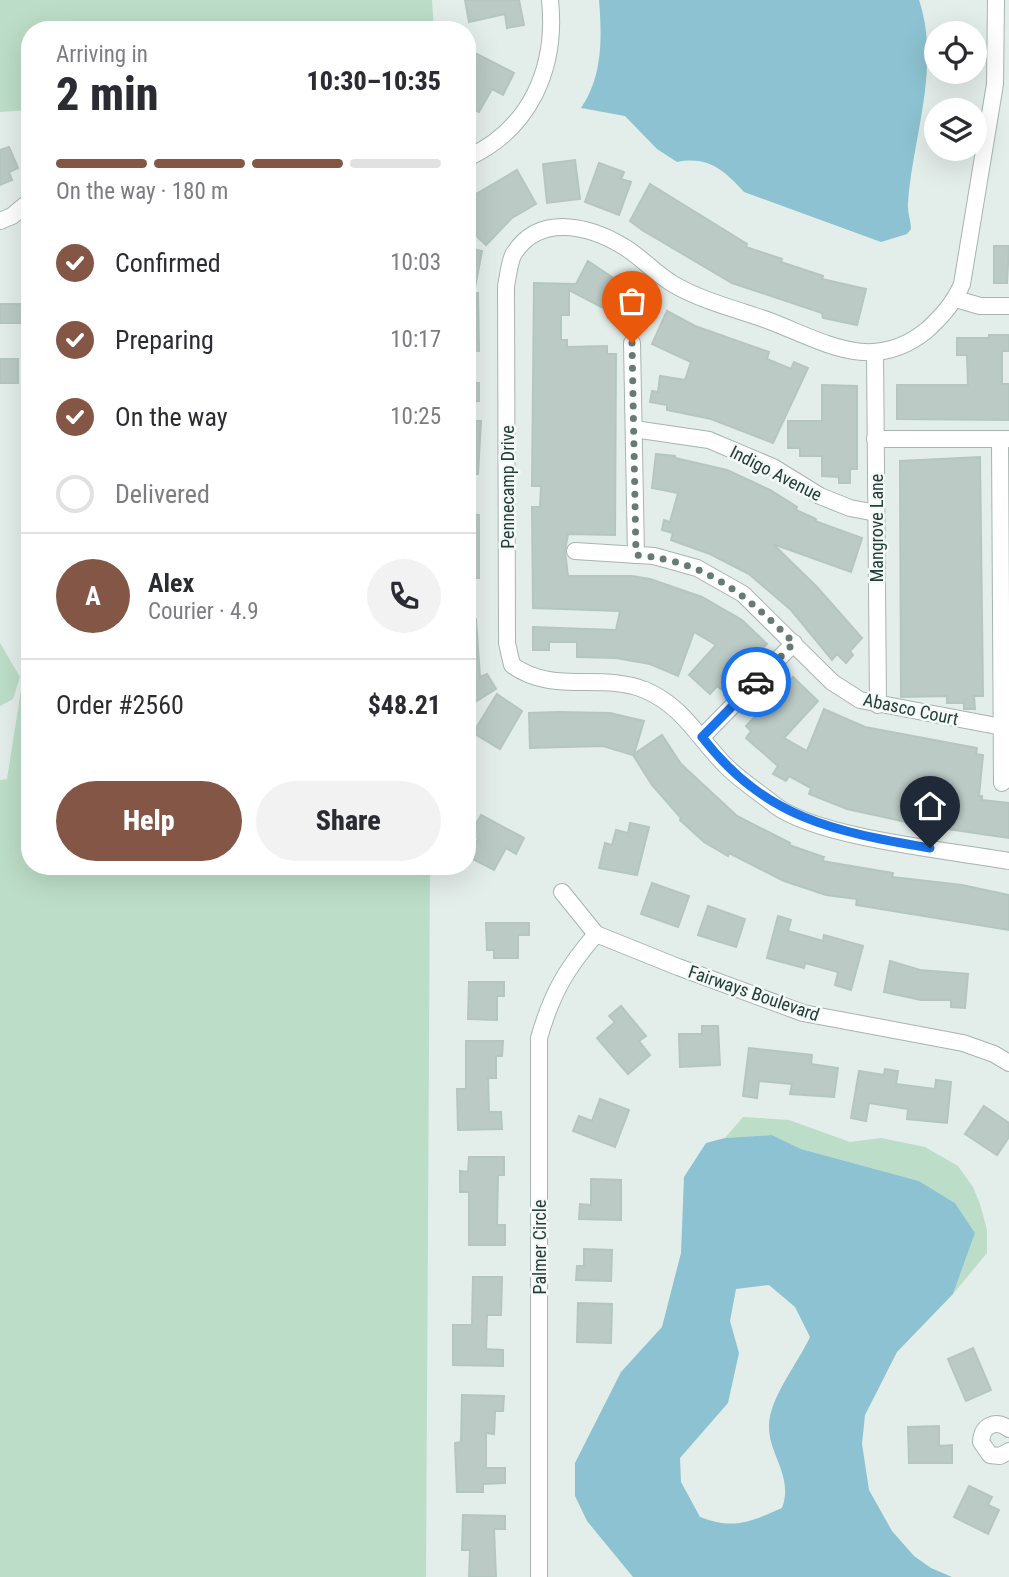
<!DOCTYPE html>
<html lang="en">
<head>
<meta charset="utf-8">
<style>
	:root { --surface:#fff; --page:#f2f2f3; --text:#2b2b33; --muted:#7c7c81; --line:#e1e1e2; --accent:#845646 }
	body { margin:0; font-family:"Roboto Condensed",sans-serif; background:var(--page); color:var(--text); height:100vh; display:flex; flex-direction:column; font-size:26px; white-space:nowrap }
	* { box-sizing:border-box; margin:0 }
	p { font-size:23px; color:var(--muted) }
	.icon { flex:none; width:38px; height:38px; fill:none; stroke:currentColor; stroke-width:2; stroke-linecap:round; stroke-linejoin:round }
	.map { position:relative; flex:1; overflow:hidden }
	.panel { position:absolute; left:21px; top:21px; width:455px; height:854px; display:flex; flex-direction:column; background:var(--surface); border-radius:28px; box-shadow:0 7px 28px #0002 }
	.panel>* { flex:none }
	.buttons { position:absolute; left:924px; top:21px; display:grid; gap:14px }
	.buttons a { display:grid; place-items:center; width:63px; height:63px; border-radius:50%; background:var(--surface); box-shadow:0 7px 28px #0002; font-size:35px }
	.pin { position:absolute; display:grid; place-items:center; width:60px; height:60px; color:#fff; margin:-72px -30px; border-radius:50% 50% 50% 0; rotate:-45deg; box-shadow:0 0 7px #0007 }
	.pin .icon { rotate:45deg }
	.courier { position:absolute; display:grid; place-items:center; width:70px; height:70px; margin:-35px; border:5px solid #1a73e8; border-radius:50%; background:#fff; color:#222; box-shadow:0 2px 9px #0007 }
	.headline em { font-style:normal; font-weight:800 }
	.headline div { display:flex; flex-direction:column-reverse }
	.headline { display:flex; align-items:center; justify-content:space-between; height:119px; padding:0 35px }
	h1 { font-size:46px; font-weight:800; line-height:52px }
	.bar { display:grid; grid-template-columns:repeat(4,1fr); gap:10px 7px; align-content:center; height:84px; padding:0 35px }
	.bar i { height:9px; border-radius:5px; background:var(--line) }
	.bar .active { background:var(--accent) }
	.bar p { grid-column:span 4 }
	.line { display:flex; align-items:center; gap:18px; padding:0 35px; border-top:2px solid var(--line) }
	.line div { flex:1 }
	.round { display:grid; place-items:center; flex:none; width:74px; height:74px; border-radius:37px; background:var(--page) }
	ol { padding:0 35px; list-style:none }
	li { display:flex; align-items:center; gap:21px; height:77px }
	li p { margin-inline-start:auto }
	li .icon { padding:7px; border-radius:50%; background:var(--accent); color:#fff; stroke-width:4 }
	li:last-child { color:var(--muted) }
	li i { width:38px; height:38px; border:4px solid var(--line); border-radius:50% }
	.button { display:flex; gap:14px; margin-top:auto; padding:14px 35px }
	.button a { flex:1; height:80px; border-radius:42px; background:var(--accent); color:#fff; font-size:28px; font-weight:800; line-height:80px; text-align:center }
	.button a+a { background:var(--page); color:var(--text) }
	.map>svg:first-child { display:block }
</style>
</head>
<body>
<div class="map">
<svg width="1009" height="1577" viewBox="0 0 1009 1577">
	<rect width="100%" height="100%" fill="#e3ede9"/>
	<g fill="#bcddc7">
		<polygon points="0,0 432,0 434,30 30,30 30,110 0,112"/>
		<polygon points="30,633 30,866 430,866 426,1577 0,1577 0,780 7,779"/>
		<polygon points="0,643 20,677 13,699 0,706"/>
		<polygon points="743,1117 789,1120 850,1142 881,1138 925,1147 958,1166 973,1187 980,1204 987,1230 987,1253 953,1294 975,1233 955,1203 919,1181 801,1149 772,1135 725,1138"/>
	</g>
	<g fill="#8cc2d1" fill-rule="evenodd">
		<path d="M599,0H919C941,66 913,136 908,203C907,212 911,220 911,229L907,234L881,242L744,192C724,170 708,156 677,162L657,149L625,116L581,108C603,76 602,37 599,0Z"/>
		<path d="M772,1135L801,1149L919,1181L955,1203L975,1233L953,1294L897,1352L865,1415L862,1444L869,1490L892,1531L914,1556L931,1568L952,1577H633L587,1521L575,1496V1463L621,1372L662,1327L681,1253L684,1177L706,1143L725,1138ZM769,1285L795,1307L810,1337C798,1363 770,1397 769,1425C768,1454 794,1476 782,1508C750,1522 734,1530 700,1517L681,1482L680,1458L728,1403L739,1353L730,1321L736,1289Z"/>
	</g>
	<g fill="#bbcac5" stroke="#b5c6c0" stroke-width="2">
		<polygon points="465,0 519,0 524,25 507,28 505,14 469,22"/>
		<polygon points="467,49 514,73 503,95 492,89 479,112 467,106"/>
		<polygon points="9,147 18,168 9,172 12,180 0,185 0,150"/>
		<polygon points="575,160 580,199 547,203 543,164"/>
		<polygon points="599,163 624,172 621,179 631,182 619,215 585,202"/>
		<polygon points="517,170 536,204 512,218 486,245 467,227 467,185 476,194"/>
		<polygon points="650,184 747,244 746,247 782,259 781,262 823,276 822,279 866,289 857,325 823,318 822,313 732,283 642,230 630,221"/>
		<polygon points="994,246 1009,246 1007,283 994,283"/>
		<polygon points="467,248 482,251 474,293 478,293 479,351 467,350"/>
		<polygon points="588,261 654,305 635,333 610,317 613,313 569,290 569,315 561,315 561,340 567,340 567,347 607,346 607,354 616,354 615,535 568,534 565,551 568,576 632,576 650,579 702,597 742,620 767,644 723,691 717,686 710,694 689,675 716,645 694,632 678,676 650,664 616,658 577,657 577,642 549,642 549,650 533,650 533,627 616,630 620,611 533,608 532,507 540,507 541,486 532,486 534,283 576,284"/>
		<rect x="0" y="304" width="28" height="19"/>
		<polygon points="667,311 695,326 769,352 767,359 791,369 794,362 808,368 773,443 711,419 667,410 667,405 650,402 652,391 658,392 660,376 685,380 691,362 652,344"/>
		<polygon points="989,335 1009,335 1009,351 1002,351 1002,384 1009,384 1009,420 897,419 897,385 968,385 967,355 957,355 957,338 989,338"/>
		<rect x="0" y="359" width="18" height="24"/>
		<polygon points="467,383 479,383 479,401 467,402"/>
		<polygon points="822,385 857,386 857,469 850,469 850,483 839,483 839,477 822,476 822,456 800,456 800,448 788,448 788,421 822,421"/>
		<polygon points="467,421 481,421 478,474 467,474"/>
		<polygon points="656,454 675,456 675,458 727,470 770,490 797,507 796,510 816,519 815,521 862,538 851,572 773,544 817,587 862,638 850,651 853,655 846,663 837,654 832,660 791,610 749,574 710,554 671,540 673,533 662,530 664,520 670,522 678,493 652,488"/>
		<polygon points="980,457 983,696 974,696 975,709 964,709 964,703 947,703 947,696 901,697 900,461"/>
		<polygon points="467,514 479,515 479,578 467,578"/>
		<polygon points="476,619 480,677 487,674 496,689 467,707 467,620"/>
		<polygon points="793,677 818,701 784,738 807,751 824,709 865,727 977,748 976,754 983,755 979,796 982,796 982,800 1009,803 1009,838 920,825 847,809 809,794 811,788 789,776 786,781 773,774 778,766 746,738 751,731 746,726"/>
		<polygon points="497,694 522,711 500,749 473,733"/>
		<polygon points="559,712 610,713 644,721 634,754 662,735 681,764 737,816 790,843 789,845 824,857 822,861 893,873 892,877 962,885 1009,895 1009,930 856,905 857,899 826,895 784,881 729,853 728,856 704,842 680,820 681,818 652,785 633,755 603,746 530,748 529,713"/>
		<polygon points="481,815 524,838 516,854 506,848 494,870 469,857 478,839 470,834"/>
		<polygon points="630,823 649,827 637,875 599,868 605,843 612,845 616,830 628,833"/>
		<polygon points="652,883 689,896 678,927 641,914"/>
		<polygon points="708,906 745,919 736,947 698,935"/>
		<polygon points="778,916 791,920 788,931 823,941 824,935 863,946 851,990 835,985 838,972 805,963 804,968 767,958"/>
		<polygon points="486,923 529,923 529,935 518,935 518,958 494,958 494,950 487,950"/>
		<polygon points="890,961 920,970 968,974 965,1008 951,1007 951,1000 921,1000 884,992"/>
		<polygon points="469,982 504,982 504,996 497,996 497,1020 468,1019"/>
		<polygon points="621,1006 646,1036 639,1041 650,1055 628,1074 597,1038 615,1022 609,1016"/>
		<polygon points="702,1026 718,1026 720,1065 680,1067 679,1034 702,1034"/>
		<polygon points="466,1041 503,1041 502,1056 496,1056 496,1078 488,1078 489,1112 501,1112 502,1129 458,1130 457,1089 466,1089"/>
		<polygon points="749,1048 812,1055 811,1064 838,1068 834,1097 790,1094 792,1084 759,1081 757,1098 743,1096"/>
		<polygon points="885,1069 898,1071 896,1084 935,1089 936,1080 951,1082 947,1123 907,1119 908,1109 869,1103 866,1121 851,1118 859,1071 884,1075"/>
		<polygon points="600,1099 629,1110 615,1147 573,1131 579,1116 592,1121"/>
		<polygon points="984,1106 1009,1123 1009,1137 997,1155 965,1134"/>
		<polygon points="469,1157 504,1157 504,1175 498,1175 497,1225 505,1225 505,1245 469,1245 469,1192 460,1192 460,1171 468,1172"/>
		<polygon points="591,1179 621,1180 621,1220 579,1219 580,1204 591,1205"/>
		<polygon points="584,1249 612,1250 611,1281 576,1280 577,1266 584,1266"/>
		<polygon points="473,1277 502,1277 501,1315 487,1315 486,1349 503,1350 503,1366 453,1365 453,1325 472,1325"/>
		<polygon points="578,1303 612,1304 611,1343 577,1342"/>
		<polygon points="973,1348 991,1390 966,1401 948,1359"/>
		<polygon points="462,1395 504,1396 503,1411 495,1411 494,1434 486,1433 486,1468 505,1468 505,1483 483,1484 483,1492 457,1492 455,1443 461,1442"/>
		<polygon points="939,1426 939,1446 952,1445 952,1463 909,1463 908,1427"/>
		<polygon points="969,1486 992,1497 988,1505 999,1510 988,1534 954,1517"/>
		<polygon points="463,1515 505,1516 505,1529 494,1529 496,1577 469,1577 470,1550 462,1550"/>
	</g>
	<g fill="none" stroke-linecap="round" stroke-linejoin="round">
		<g stroke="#a6b5b0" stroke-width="18">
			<g id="minor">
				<path d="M996,0L995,84L962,284C954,303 942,316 927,330C872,375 823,341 767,320C736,309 702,301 673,284C656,274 643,259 626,248C591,226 539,212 513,255C509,264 508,277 506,286L507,643L512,665C553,695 601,672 645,690C683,706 699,739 726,766C741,781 760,793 776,806C820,838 952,851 1009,861"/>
				<path d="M467,158C531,129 557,67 550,0"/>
				<polyline points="0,221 12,216 30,201"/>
				<polyline points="956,299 980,306 1009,306"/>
				<polyline points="632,343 636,555"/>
				<polyline points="875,352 878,705"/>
				<polyline points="634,429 709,440 773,467 820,496 850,508 876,513"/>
				<polyline points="875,439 1009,439"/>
				<polyline points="1000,439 1002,783"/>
				<polyline points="575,551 654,556 697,568 743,594 832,682 860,700 1002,727"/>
				<polyline points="702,737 794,643"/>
				<polyline points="562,892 596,934 678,967 803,1013 963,1043 994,1054 1009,1063"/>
				<path d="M1009,1429C996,1419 982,1425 981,1442L990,1455L1000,1456L1009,1451"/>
				<path d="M539,1577V1038C552,993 566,969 596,934"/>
			</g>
		</g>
		<use href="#minor" stroke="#fff" stroke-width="16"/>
	</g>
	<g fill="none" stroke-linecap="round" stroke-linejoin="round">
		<path stroke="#667b76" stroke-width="7" stroke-dasharray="0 12.6" d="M632,343L636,555C707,561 746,595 794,643L756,682"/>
		<path stroke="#1a73e8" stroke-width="9" d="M756,682L702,737C766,819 833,831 930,848"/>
	</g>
	<g text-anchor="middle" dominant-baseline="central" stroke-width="5" stroke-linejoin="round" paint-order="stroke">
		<g font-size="18" fill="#233e38" stroke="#f4f9f7">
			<text transform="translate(776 473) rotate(27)">Indigo Avenue</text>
			<text transform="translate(507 487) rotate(-90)">Pennecamp Drive</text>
			<text transform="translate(876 528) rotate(-90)">Mangrove Lane</text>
			<text transform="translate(911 709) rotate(12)">Abasco Court</text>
			<text transform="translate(754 993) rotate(19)">Fairways Boulevard</text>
			<text transform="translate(539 1247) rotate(-90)">Palmer Circle</text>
		</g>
	</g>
</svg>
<div class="buttons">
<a><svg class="icon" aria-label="locate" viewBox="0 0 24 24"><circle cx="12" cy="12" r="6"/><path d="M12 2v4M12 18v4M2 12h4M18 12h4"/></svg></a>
<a><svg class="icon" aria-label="layers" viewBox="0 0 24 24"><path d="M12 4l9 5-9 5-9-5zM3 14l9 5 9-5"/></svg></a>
</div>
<div class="pin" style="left:632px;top:343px;background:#ea580c"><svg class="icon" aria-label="bag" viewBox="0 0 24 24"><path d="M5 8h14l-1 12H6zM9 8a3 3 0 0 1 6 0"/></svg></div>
<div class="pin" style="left:930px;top:848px;background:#1f2937"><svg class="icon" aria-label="home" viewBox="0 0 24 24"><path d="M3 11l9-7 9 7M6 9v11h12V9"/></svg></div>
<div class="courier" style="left:756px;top:682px"><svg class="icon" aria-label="car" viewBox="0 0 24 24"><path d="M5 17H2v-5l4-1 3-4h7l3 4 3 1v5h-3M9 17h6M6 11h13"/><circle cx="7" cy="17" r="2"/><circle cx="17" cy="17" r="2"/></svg></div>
<section class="panel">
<div class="headline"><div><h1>2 min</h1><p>Arriving in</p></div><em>10:30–10:35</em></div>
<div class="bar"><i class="active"></i><i class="active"></i><i class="active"></i><i></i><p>On the way · 180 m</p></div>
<ol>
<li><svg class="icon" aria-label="check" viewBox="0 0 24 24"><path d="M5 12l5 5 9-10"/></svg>Confirmed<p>10:03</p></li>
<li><svg class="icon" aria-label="check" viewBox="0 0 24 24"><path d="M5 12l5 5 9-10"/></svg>Preparing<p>10:17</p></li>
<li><svg class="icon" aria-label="check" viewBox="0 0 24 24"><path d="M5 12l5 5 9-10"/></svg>On the way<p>10:25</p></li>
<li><i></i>Delivered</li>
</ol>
<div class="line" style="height:126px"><b class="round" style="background:var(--accent);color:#fff">A</b><div><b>Alex</b><p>Courier · 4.9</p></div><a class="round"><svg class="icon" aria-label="phone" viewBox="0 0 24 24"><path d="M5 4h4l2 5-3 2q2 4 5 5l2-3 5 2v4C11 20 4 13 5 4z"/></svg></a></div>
<div class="line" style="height:91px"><div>Order #2560</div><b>$48.21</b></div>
<div class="button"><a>Help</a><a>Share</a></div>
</section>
</div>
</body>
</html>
